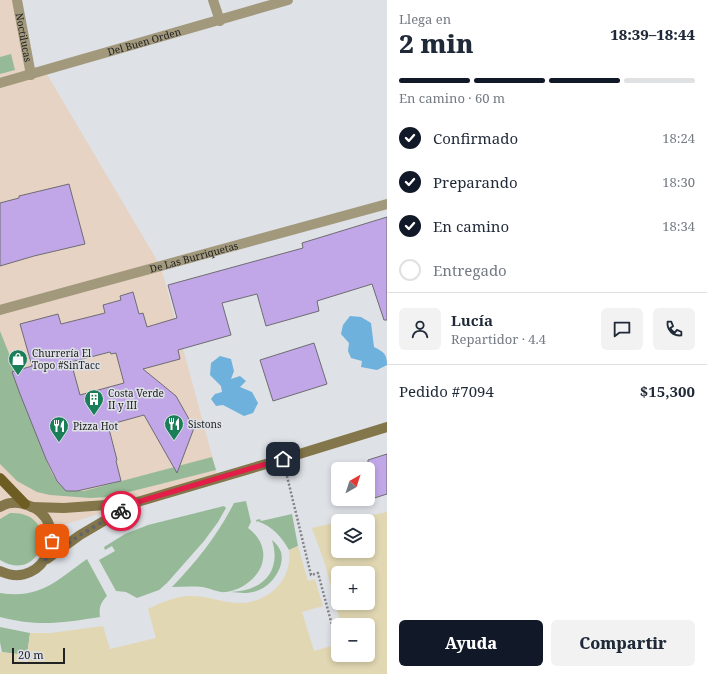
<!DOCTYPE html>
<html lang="es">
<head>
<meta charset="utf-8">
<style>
	:root { --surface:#fff; --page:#f2f2f3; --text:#1f2937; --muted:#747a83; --line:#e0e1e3; --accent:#111827 }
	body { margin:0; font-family:"Noto Serif",serif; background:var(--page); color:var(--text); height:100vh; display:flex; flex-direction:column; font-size:15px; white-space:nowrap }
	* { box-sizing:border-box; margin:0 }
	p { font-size:13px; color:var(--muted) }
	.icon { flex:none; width:22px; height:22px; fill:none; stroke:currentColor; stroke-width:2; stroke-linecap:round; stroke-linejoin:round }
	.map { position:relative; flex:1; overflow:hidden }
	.side { display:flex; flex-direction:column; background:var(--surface); width:320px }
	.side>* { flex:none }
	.needle { width:26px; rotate:39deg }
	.buttons { position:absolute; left:331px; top:462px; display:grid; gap:8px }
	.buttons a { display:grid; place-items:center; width:44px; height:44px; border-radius:6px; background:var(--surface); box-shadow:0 2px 6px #0003; font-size:20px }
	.scale { position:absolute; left:12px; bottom:10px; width:53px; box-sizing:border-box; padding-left:4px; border:2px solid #212224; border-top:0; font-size:11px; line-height:14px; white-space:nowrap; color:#212224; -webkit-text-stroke:3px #dee1e6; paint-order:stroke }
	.pin { position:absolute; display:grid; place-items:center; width:34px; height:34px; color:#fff; margin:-17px; border-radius:8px; box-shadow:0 2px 6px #0006 }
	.courier { position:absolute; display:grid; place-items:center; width:40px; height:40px; margin:-20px; border:3px solid #e11d48; border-radius:50%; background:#fff; color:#222; box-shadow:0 1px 5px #0007 }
	.summary em { font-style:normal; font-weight:800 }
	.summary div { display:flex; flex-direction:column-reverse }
	.summary { display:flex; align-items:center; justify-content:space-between; height:68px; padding:0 12px }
	h1 { font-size:26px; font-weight:800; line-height:30px }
	.bar { display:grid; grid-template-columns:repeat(4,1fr); gap:6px 4px; align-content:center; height:48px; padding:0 12px }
	.bar i { height:5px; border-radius:3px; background:var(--line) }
	.bar .active { background:var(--accent) }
	.bar p { grid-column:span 4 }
	.line { display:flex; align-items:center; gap:10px; padding:0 12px; border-top:1px solid var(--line) }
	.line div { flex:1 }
	.round { display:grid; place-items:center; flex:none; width:42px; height:42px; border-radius:6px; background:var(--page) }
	ol { padding:0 12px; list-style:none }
	li { display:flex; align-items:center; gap:12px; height:44px }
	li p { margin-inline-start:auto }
	li .icon { padding:4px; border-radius:50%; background:var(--accent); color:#fff; stroke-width:4 }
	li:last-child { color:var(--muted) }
	li i { width:22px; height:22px; border:2px solid var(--line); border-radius:50% }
	.button { display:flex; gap:8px; margin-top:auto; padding:8px 12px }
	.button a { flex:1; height:46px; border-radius:6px; background:var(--accent); color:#fff; font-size:16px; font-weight:800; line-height:46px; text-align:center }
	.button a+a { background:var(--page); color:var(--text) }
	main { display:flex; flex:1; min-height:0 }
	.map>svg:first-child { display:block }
</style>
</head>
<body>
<main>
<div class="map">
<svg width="387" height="674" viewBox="0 0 387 674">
	<rect width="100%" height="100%" fill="#dee1e6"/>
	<polygon fill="#e6d3c3" points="0,0 17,0 31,74 45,71 161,267 218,478 0,544"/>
	<g fill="#96ba98">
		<polygon points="11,54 15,70 0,74 0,57"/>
		<path d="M0,331L16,371L12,372C21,396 31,420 40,444C45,455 51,477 61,485C67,491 75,491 84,491L212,457L216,470L109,497L90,498L50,495L37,492L17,481L0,464Z"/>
		<path d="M246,501L251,522L248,528C258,535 265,547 263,559C261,576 243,590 226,592C219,593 210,588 202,587C192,586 182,587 172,587C197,561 217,536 234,503Z"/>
		<polygon points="224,506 226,508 218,522 204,541 167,583 159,590 137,598 126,592 116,591 99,560 115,551 112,546 105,550 104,547 125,534 148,525"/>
		<path d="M10,513C63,511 43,586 0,560V519Z"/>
		<path d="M292,514L298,546L289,550C282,537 272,526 257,521V523L256,520L260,519L261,521Z"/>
		<path d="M272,540C276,543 279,547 281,552C285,567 272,585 259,590C250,594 240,593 231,592C262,591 282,572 272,540Z"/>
		<path d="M87,559L107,596C100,603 99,608 100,617C62,623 38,627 0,617V593C41,599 56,581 87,559Z"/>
		<polygon points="0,627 30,633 27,656 17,654 2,652 0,642"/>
	</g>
	<path fill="#e1d7b2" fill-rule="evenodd" d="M387,512V674H0V652L17,654L22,661L28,662L27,656L30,633H51L103,626L110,649L156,638L148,609C160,603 174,597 188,596C206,595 222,603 240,603C269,603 293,579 289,550L298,546L308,581L315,579L323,606L302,612L314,651L338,644V655H368V625H341L325,564L312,528L338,522V551H368V521H344ZM338,573H368V603H338Z"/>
	<g fill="#6eb1dd">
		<path d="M350,316L361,317L371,323L374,347C384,352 387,354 387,365L377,370L361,367L362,361L351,358L348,351L349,343L341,334L343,325Z"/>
		<polygon points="220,356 231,359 234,371 231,379 240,376 246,381 240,387 252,392 258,403 253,413 244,416 223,405 216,406 211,399 215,394 222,392 221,386 210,375 211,363"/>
	</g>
	<g fill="#c1a7e7" stroke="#6e6c71" fill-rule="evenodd">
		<polygon points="69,184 85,244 34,256 0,266 0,203 19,198 19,196"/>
		<path d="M387,217V320H384L372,284L317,301L319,311L266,326L257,294L222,303L231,335L178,350L180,359L143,369L176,396L194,428L177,473L144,415L108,425L117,460L116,461L121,481L77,491H66L57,481L46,459L20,394L12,372L32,366L20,324L58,314L61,324L105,313L103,305L121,300L120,296L133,292L139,314L143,313L147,327L177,318L168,285L303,248L302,243ZM110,352L111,354L116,353L124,383L80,395L71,362Z"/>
		<polygon points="314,343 327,384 273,401 260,360"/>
		<polygon points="387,454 387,494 368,500 368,460"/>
	</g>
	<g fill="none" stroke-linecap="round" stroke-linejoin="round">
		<polyline stroke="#818386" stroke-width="2.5" stroke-dasharray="2 2" stroke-linecap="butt" points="286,472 311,575 318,573 336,640"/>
		<g stroke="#a2997c" stroke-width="10">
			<path id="s1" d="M17,0L31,75"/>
			<polyline points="213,0 220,21"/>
			<path id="s2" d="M0,83L288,0"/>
			<path id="s3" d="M0,310L387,204"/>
		</g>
		<g stroke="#83764a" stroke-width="10">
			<path d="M0,507C8,502 18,502 27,505C74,520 46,593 0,571"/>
			<polyline points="32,507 64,508 134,503 283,459 387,427"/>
			<polyline points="47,559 80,535 133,504"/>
		</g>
		<polyline stroke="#6e5d22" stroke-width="10" points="0,478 25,504"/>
	</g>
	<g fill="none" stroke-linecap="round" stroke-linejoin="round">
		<polyline stroke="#636568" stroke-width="4" stroke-dasharray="0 7.2" points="52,541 50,551 45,560 80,535 121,511"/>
		<polyline stroke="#e11d48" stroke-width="5" points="121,511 134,503 283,459"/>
	</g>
	<defs>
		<g id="shop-pin" transform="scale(1)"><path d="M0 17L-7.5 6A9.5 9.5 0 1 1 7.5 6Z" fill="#1a7f59" stroke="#dee1e6"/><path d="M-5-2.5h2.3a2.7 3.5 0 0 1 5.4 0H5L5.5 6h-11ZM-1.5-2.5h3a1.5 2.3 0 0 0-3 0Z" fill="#fff"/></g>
		<g id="building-pin" transform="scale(1)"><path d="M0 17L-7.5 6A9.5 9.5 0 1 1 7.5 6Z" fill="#1a7f59" stroke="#dee1e6"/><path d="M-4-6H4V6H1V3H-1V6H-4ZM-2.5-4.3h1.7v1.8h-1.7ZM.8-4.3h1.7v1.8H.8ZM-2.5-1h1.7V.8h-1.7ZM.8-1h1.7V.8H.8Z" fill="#fff"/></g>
		<g id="restaurant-pin" transform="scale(1)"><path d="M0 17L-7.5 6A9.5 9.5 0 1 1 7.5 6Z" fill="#1a7f59" stroke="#dee1e6"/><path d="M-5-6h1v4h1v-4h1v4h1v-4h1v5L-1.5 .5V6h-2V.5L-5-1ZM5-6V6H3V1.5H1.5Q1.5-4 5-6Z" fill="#fff"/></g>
	</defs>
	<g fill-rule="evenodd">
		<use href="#shop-pin" x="18" y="359"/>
		<use href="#building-pin" x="94" y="399"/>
		<use href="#restaurant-pin" x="174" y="424"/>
		<use href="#restaurant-pin" x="59" y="426"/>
	</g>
	<g text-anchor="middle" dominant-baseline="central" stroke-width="3" stroke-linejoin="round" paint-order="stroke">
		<g font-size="10" fill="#212224" stroke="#dee1e6">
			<text stroke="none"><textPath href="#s1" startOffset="38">Noctilucas</textPath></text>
			<text stroke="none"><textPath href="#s2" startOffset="150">Del Buen Orden</textPath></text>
			<text stroke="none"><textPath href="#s3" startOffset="201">De Las Burriquetas</textPath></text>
		</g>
		<g font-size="10" fill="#212224" stroke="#dee1e6" text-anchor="start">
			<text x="32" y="353">Churrería El<tspan x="32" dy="12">Topo #SinTacc</tspan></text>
			<text x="108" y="393">Costa Verde<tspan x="108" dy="12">II y III</tspan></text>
			<text x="188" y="424">Sistons</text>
			<text x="73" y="426">Pizza Hot</text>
		</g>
	</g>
</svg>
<div class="buttons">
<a><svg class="needle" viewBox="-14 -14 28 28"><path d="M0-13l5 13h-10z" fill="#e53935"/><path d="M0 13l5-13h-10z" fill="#747a83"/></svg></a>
<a><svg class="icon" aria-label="layers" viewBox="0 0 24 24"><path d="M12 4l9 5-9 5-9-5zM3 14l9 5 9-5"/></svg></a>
<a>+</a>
<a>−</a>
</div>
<div class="scale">20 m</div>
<div class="pin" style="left:52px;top:541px;background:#ea580c"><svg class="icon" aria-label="bag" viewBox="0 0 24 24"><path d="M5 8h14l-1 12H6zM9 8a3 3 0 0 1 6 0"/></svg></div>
<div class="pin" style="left:283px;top:459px;background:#1f2937"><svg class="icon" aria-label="home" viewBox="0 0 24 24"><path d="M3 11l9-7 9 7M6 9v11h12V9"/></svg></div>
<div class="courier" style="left:121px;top:511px"><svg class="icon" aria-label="bike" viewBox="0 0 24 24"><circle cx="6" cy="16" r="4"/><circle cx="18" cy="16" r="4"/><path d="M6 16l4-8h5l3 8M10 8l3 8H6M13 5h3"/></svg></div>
</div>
<section class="side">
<div class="summary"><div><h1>2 min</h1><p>Llega en</p></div><em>18:39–18:44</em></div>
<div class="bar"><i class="active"></i><i class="active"></i><i class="active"></i><i></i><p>En camino · 60 m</p></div>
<ol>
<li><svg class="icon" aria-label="check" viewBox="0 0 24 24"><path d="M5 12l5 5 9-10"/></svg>Confirmado<p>18:24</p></li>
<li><svg class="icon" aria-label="check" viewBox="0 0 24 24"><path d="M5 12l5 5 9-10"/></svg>Preparando<p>18:30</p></li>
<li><svg class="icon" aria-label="check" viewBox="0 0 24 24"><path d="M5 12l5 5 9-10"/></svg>En camino<p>18:34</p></li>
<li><i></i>Entregado</li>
</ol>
<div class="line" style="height:72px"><a class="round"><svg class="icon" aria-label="person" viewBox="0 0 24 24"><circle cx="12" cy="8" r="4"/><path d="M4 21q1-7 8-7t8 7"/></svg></a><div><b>Lucía</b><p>Repartidor · 4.4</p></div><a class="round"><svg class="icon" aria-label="chat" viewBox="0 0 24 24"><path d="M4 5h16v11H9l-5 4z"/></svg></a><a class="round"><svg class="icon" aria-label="phone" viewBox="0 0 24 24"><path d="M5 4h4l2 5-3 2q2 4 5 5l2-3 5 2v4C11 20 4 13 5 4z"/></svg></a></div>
<div class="line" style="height:52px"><div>Pedido #7094</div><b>$15,300</b></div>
<div class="button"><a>Ayuda</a><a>Compartir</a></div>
</section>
</main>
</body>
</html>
